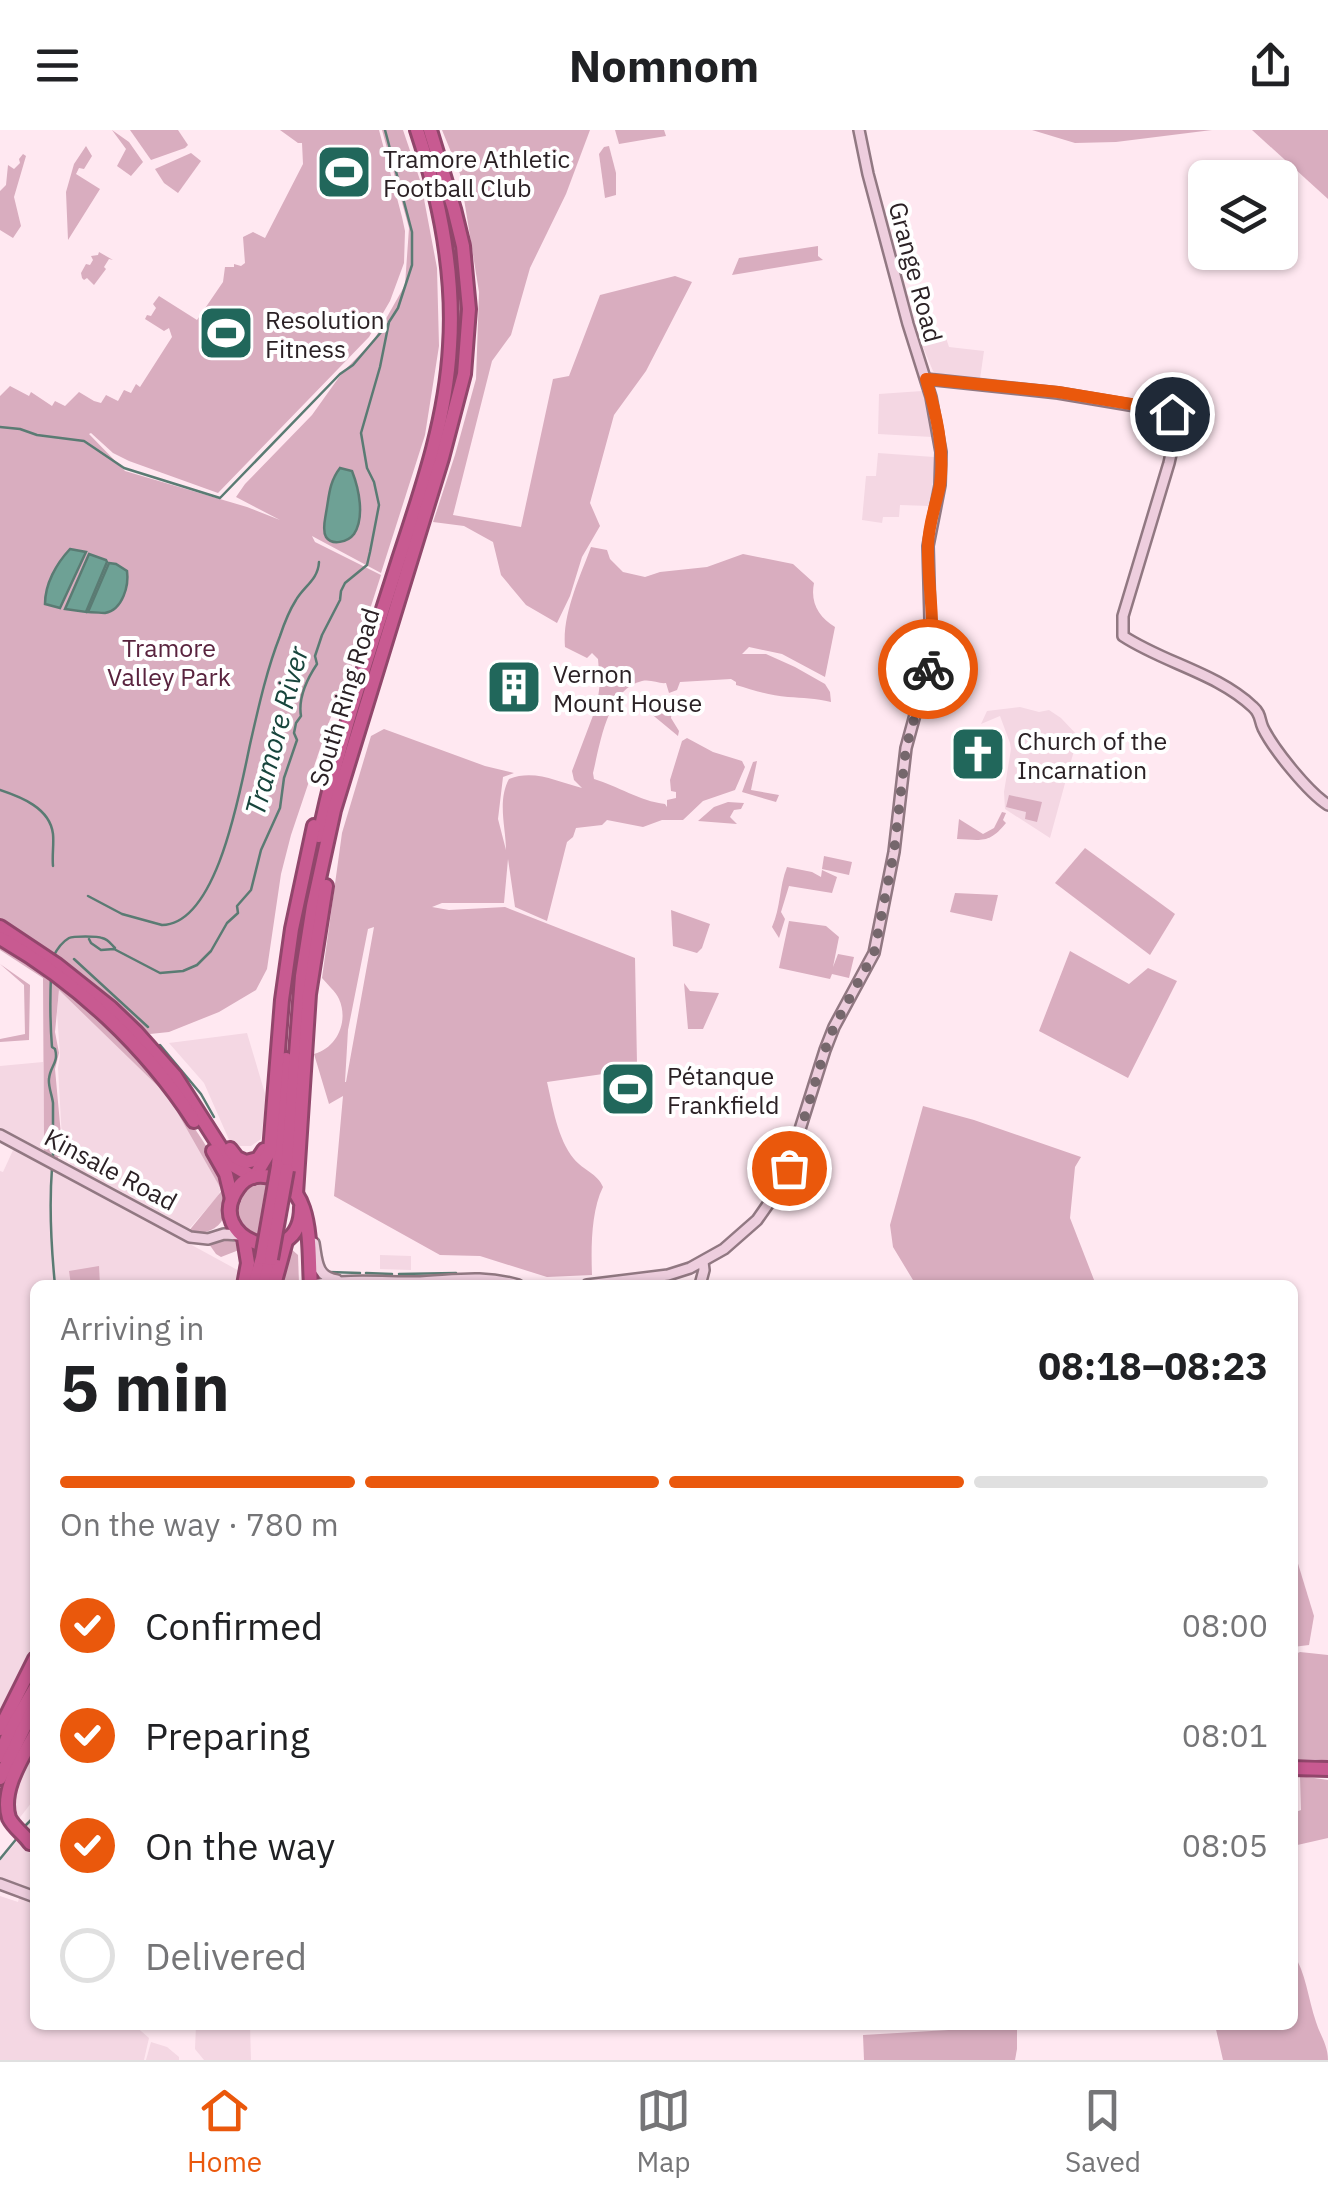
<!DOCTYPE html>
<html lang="en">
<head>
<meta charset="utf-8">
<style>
	:root { --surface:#fff; --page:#f6f6f6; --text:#202124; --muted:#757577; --line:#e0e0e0; --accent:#ea580c }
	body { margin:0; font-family:"IBM Plex Sans",sans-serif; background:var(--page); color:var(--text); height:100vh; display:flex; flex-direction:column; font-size:38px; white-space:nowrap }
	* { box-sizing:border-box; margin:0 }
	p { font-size:32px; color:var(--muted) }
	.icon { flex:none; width:55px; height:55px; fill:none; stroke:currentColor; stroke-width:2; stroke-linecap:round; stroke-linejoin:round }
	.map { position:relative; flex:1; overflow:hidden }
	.details { position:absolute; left:30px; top:1150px; width:1268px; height:750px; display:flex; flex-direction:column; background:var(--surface); border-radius:15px; box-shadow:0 2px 8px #0004 }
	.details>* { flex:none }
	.buttons { position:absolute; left:1188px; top:30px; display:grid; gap:20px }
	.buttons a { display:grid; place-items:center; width:110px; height:110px; border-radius:15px; background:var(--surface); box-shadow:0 2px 8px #0004; font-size:50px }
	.pin { position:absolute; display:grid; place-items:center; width:85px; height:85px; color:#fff; margin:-42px; border:5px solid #fff; border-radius:50%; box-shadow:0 2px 10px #0007 }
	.courier { position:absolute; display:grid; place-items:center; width:100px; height:100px; margin:-50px; border:8px solid #ea580c; border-radius:50%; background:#fff; color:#222; box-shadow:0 2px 12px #0007 }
	.head em { font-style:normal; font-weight:700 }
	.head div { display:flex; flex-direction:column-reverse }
	.head { display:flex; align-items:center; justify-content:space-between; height:170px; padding:0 30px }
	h1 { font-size:65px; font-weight:700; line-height:75px }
	.bar { display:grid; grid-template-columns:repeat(4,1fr); gap:15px 10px; align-content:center; height:120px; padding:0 30px }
	.bar i { height:12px; border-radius:8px; background:var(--line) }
	.bar .selected { background:var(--accent) }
	.bar p { grid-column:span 4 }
	ol { padding:0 30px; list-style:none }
	li { display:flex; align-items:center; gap:30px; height:110px }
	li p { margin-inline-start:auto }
	li .icon { padding:10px; border-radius:50%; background:var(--accent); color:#fff; stroke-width:4 }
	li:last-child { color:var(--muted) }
	li i { width:55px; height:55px; border:5px solid var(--line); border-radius:50% }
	header { display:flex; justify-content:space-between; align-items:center; height:130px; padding:0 30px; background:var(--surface); font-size:45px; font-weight:700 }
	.tab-bar { display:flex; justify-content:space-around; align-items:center; height:140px; border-top:2px solid var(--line); background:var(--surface); font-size:28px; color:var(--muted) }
	.tab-bar a { display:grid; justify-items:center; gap:5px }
	.tab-bar .selected { color:var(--accent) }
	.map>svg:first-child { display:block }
</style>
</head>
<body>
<header><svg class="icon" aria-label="menu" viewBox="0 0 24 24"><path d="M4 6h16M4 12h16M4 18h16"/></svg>Nomnom<svg class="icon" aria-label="share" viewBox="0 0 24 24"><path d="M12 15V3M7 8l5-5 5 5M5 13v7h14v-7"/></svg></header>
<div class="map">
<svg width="1328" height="1930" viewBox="0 0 1328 1930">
	<rect width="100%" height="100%" fill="#ffe8f1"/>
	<g fill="#f4d7e3">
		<polygon points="944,202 949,217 984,221 980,249 958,248 936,244 933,241 918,205"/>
		<polygon points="922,261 931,291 932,307 878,304 879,264"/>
		<polygon points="878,323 934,327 935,335 930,376 900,375 899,387 883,387 882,393 862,390 866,346 876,346"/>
		<polygon points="1020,577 1039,582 1049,580 1061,588 1078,606 1050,708 1005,679 1004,662 1011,619 1010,613 1000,586 981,594 987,581"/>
		<polygon points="59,859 104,897 168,966 210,1036 221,1059 218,1066 188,1100 71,1040 69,1028 63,1027 58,938 60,925 57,883"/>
		<polygon points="247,903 266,967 261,1009 251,1016 238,1016 230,1012 204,953 169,913"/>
		<polygon points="43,932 44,1021 43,1026 0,999 0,936"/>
		<polygon points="14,1018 243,1143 240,1155 35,1155 35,1519 0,1584 0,1041 3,1042"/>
		<polygon points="380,1125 411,1126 411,1140 380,1139"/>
		<polygon points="35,1618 35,1668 18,1690 14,1674 16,1655"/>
		<polygon points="19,1709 35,1723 35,1761 17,1753 0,1748 0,1731"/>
		<polygon points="20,1765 35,1773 35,1895 134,1895 149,1908 144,1930 0,1930 0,1766 18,1772"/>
		<polygon points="196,1895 250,1895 251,1930 204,1930 195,1919"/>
		<polygon points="151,1912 167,1917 179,1927 179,1930 146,1930"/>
	</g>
	<g fill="#d9adbf" fill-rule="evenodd">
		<polygon points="112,0 129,12 143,32 131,46 117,36 126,19"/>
		<polygon points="130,0 178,0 188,15 185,18 151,30"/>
		<polygon points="280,0 379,0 402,87 405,101 404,133 390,171 369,207 218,363 129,331 113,323 91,303 89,304 125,341 247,377 280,390 236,367 245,354 312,285 342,243 374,210 405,155 409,98 382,0 403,0 421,53 437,138 439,216 425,305 381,443 312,406 315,412 381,445 352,535 329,592 291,705 281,744 267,839 256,860 219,882 169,902 150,904 118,873 51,822 0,791 0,266 10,256 29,266 31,262 52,276 55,271 65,276 79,262 94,271 101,273 106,265 118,271 124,260 131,263 136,254 140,257 172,207 169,198 164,201 145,189 147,185 151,186 156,178 153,174 159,166 197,190 223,152 225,137 234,137 234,134 241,136 245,133 243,107 253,102 265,108 303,34 302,13 298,13"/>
		<polygon points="442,0 590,0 566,64 530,138 511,205 492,231 453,385 521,397 553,249 569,246 600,165 675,146 692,152 646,241 614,285 590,373 600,396 582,427 570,466 557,493 526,475 501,445 493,412 464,396 433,392 455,325 476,249 479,162 460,44"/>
		<polygon points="615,0 664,0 666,6 619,14"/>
		<polygon points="1032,0 1212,0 1116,12 1075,13"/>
		<polygon points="1252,0 1328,0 1328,69"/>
		<polygon points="86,16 92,26 84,39 79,38 76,44 100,59 68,110 66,62 74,34"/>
		<polygon points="609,16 616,43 616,65 605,68 599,24 604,17"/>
		<polygon points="191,23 201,31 178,63 164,53 155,39"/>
		<polygon points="23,24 26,26 14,67 21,96 13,108 0,100 0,61 6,55 8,35 14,39 20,33 19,29"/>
		<polygon points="818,116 818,126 823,130 732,145 739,128"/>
		<polygon points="99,122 113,130 109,129 104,137 106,139 94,155 87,148 84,150 82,148 81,143 86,134 90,135 93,130 91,126 98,125"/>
		<path d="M591,417L607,420L610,429L623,442L645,447L660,442L707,437L743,424L793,434L814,453C810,473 819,487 835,497L825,547L782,524L749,517L742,524H766L795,537L825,554L830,562L831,572C815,568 803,568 788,567C770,566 753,560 736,555V552L731,549L680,552L677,560L669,563L666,553C659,554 651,549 642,551C608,558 600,614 593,643L594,649C618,656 639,671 665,674L667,677V670L676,668V662L671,661L670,650L682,611L687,608L713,622L742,631L745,637L735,660L703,671L683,690H662L643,697L607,690L602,695L576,698L573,707L567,712L547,791L515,777L508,729L504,773H442L432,777L449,780L505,777L635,828L637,934L631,940L547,952C553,977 557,1008 574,1029C583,1040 598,1044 603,1057C591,1081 591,1118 592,1145L547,1147L480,1126L440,1125L334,1066L343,966L329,974L314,924C337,918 349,891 339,869C336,862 327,854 322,848L342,703L371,606L384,599L485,636L514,643L503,647L498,689L506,720C506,698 497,671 509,649C535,639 557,652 582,658L574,650L572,641L597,575L600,553L598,529L592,523L587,528L565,517C562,484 580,447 591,417ZM374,797L346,952H345L348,900L368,799Z"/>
		<polygon points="669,570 673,571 671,588 679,601 678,606 649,582"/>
		<polygon points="757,631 751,660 779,665 776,672 742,662 753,632"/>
		<polygon points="1009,665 1042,672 1037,692 1025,689 1026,682 1006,677"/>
		<polygon points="728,672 744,673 741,679 734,680 730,687 737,694 698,691 714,677"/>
		<path d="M1002,682L1006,683L1003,690L1006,693C989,714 982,710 957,709L959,689L983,704L994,698Z"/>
		<polygon points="1085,718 1175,784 1150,825 1055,753"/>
		<polygon points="824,726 852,732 849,745 822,739"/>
		<path d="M787,737L812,742L821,747L822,740L837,747L832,763L789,756L781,782L785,789L779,808L772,797C781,777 779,757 787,737Z"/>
		<polygon points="955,763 998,765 992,791 950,782"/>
		<polygon points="671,780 710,794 702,818 697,823 673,816"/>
		<polygon points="789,791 826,796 839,807 833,837 838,824 854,827 849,848 832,844 830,849 779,838"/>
		<path d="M0,813C40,839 83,868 117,902C144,929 221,1024 227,1060C228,1066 226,1077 225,1083C221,1100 204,1105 188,1102L224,1058L221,1059L168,966L59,860L55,902L59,923L55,939L63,1027H58V1030L44,1023L43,848L0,820Z"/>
		<polygon points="1070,821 1129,854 1148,838 1177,851 1128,948 1039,901"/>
		<polygon points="0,834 30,855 29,910 0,912 0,909 25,904 24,855"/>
		<polygon points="684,853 690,861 719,863 703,899 688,899"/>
		<polygon points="923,976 974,990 1081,1027 1075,1037 1070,1088 1096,1155 1001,1155 987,1151 987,1153 993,1155 916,1155 893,1117 890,1095"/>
		<path d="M258,1051H271L261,1106C227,1103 229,1061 258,1051Z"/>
		<polygon points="231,1107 239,1116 239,1120 221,1127 216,1124 209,1114 210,1110"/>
		<polygon points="290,1118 298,1125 299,1154 276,1155"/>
		<polygon points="99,1136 100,1155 71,1155 69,1141"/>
		<polygon points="1292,1414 1314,1486 1309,1515 1293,1517"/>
		<polygon points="1300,1522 1328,1525 1328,1631 1315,1629 1293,1629 1293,1525"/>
		<polygon points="1300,1646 1328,1650 1328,1708 1293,1716 1293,1683 1301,1680"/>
		<path d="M1293,1823C1306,1843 1308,1868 1316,1892C1320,1905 1328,1915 1328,1930H1223L1215,1895H1292Z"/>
		<polygon points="1017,1896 1017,1919 1015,1930 864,1930 863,1905"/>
	</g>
	<g fill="#6ea195" stroke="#5a7b73" stroke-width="2.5">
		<path d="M340,338L352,341C359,359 365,387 354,404C348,412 332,416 326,407C322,400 325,390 326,383C329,367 329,352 340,338Z"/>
		<path d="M70,419L86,422L60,478L45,474C45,454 56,434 70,419Z"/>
		<polygon points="89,424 106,430 107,432 86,482 65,479"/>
		<path d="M109,433L116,434L127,441C129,455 123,480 105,483C104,483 90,482 88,482Z"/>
	</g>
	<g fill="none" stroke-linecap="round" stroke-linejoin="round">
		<g stroke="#5a7b73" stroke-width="2.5">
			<polyline points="0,297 20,299 37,305 84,311 124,338 220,368 340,244 353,235 388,194"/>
			<path d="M0,660C21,667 50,678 53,704C54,714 52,725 53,736"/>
			<path d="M88,766L122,784L162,795C219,794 241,654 251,610C259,575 267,539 280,506C284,494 289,481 296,470C304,456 318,450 319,432"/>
			<path d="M89,809L91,813L101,820L114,819L160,843L183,841L197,835L211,821L227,793L238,783L237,776L251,760L261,720L280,678L284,648L297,610L294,603L296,593L301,586C298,568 307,549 317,534L315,526L322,505L340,470L341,461L345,453L367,435L370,422L379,375L374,352L367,338L361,303L380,237L389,192L398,178L412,135V102L385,0"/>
			<path d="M53,827C56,821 62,812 69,808C73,806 98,806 102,808C108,809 111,814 115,818"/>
			<polyline points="74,829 148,897"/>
			<path d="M51,845C50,869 50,893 52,917L55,919C59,933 50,936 49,949C48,956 52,965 53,973C53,992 53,1010 53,1030"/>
			<polyline points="160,915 201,964 214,987"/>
			<path d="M52,1038C49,1077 51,1115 55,1155"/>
			<polyline points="329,1142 360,1143"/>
			<polyline points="366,1143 392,1144"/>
			<polyline points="399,1144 456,1143"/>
			<polyline points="25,1696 35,1686"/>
			<polyline points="0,1729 18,1707"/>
		</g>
		<g stroke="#917882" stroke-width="14">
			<g id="secondary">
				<path d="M926,249L1058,263L1171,282L1176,287L1177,297L1169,333L1123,486V506C1164,533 1217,543 1253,577C1261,584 1259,589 1263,598C1274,620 1308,662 1328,675"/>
				<polyline points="0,1005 190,1107 208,1109 224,1104 240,1105"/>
				<path d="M314,1113C317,1130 316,1147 337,1150"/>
				<path d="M312,1155C346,1149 381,1152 415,1152C452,1151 481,1144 518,1155"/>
				<polyline points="587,1155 668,1145 690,1138 724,1119 757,1090 783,1053 825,920 834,897 874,823 894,722 906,618 931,526 928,416 940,355 941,322 931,267 908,194 868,44 859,0"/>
				<polyline points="700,1155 704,1140 703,1132"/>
				<polyline points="0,1754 35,1767"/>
			</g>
		</g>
		<g stroke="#91466b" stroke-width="18">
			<g id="highway">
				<path d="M319,706C338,612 370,521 399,429C422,359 446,290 450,216C455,142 440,70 417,0"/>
				<polyline points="0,797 57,835 111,878 136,902 175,946 231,1034 253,1047"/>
				<path d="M0,808C77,852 146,917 194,991"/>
				<polyline points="230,1019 237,1028 246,1032 258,1029 264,1020"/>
				<polyline points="213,1021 226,1044 232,1069"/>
				<polyline points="278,1036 286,929"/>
				<polyline points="287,1040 302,846 313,776 334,680 442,328 464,244 469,179 463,116 454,79 430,0"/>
				<polyline points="255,1046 270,1021 282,870 292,799 314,696"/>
				<polyline points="296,1064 309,864 326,756"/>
				<path d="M301,1077C301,1146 201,1109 238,1058C244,1049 254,1045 264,1046C316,1050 308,1119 311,1155"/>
				<polyline points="244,1155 248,1133 244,1108"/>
				<polyline points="254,1155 262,1128"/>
				<polyline points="264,1155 271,1129"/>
				<polyline points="274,1155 286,1111"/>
				<polyline points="0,1599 35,1529"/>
				<polyline points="0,1626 9,1603 35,1558"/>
				<polyline points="1292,1638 1328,1639"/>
				<polyline points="0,1648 35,1575"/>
				<path d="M30,1713C24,1704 14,1698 9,1688C0,1660 23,1627 35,1604"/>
			</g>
		</g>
		<use href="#secondary" stroke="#eecede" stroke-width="9"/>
		<use href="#highway" stroke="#c85a91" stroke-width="12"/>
		<g stroke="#91466b" stroke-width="18" stroke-linecap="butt">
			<g id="highway-bridge">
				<polyline points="262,1128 278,1036"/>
				<polyline points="271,1129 287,1040"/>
			</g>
		</g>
		<use href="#highway-bridge" stroke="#c85a91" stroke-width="12"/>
	</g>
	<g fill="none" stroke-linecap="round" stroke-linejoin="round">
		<polyline stroke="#75676c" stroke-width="10" stroke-dasharray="0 18" points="789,1038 825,920 834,897 874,823 894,722 906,618 928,539"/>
		<path stroke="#ea580c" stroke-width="12" d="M928,539C938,499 927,456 928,416C928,395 936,375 940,355C945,319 936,283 926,249L1058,262L1155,278L1172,284"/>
	</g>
	<defs>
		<g id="stadium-square" transform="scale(2.875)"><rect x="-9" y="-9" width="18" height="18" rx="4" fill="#21675b" stroke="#fff"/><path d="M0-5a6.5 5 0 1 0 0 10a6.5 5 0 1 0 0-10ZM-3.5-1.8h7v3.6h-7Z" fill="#fff"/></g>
		<g id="building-square" transform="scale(2.875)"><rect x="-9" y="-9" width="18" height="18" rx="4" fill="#21675b" stroke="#fff"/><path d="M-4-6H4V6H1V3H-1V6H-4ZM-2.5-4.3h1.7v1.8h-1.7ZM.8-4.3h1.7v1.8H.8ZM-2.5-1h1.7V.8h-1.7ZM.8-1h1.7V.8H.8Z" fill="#fff"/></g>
		<g id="church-square" transform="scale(2.875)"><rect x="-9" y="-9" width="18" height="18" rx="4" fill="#21675b" stroke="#fff"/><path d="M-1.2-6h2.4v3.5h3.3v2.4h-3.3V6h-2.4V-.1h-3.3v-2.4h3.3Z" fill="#fff"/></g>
	</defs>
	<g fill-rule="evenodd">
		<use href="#stadium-square" x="344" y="42"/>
		<use href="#stadium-square" x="226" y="203"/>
		<use href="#building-square" x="514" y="557"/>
		<use href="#church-square" x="978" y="624"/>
		<use href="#stadium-square" x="628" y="959"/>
	</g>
	<g text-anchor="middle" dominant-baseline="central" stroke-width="8" stroke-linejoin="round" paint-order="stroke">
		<g font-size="25" fill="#2b2125" stroke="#fff" text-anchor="start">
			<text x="383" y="28">Tramore Athletic<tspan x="383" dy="29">Football Club</tspan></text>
			<text x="265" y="189">Resolution<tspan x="265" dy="29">Fitness</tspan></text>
			<text x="553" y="543">Vernon<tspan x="553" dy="29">Mount House</tspan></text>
			<text x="1017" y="610">Church of the<tspan x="1017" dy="29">Incarnation</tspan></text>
			<text x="667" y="945">Pétanque<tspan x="667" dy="29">Frankfield</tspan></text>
		</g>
		<g font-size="25" fill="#2b2125" stroke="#fff">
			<text transform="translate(916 142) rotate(75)">Grange Road</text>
			<text transform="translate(344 567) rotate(-73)">South Ring Road</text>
			<text transform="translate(111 1039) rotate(28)">Kinsale Road</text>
		</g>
		<g font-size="25" fill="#59233e" stroke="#fff">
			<text x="169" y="517">Tramore<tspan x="169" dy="29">Valley Park</tspan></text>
		</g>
		<g font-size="28" font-style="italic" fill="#17453c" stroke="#fff">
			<text transform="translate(276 601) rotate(-75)">Tramore River</text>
		</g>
	</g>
</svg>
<div class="buttons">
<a><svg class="icon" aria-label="layers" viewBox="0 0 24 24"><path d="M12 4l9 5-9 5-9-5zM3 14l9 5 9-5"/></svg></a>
</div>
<div class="pin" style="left:789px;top:1038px;background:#ea580c"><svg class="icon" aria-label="bag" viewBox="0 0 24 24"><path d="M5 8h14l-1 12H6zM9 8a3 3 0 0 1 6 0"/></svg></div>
<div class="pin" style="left:1172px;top:284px;background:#1f2937"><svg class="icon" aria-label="home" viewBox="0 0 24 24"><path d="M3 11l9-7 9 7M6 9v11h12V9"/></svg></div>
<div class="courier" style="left:928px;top:539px"><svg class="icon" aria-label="bike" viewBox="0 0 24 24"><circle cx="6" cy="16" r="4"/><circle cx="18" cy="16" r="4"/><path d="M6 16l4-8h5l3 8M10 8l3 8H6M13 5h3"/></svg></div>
<section class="details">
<div class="head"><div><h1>5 min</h1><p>Arriving in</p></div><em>08:18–08:23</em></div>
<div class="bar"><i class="selected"></i><i class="selected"></i><i class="selected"></i><i></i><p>On the way · 780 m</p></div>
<ol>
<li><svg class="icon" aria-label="check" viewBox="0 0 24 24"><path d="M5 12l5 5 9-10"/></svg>Confirmed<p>08:00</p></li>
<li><svg class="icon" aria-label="check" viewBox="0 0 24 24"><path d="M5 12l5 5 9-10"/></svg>Preparing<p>08:01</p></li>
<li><svg class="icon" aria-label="check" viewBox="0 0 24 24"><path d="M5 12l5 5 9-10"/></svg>On the way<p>08:05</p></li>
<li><i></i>Delivered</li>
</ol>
</section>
</div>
<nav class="tab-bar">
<a class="selected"><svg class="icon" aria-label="home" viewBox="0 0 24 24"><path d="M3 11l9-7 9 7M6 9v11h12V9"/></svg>Home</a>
<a><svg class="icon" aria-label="map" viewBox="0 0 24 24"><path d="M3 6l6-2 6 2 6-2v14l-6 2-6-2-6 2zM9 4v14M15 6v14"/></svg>Map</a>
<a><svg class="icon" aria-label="saved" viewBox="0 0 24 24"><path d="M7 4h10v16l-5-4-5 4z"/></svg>Saved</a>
</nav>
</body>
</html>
